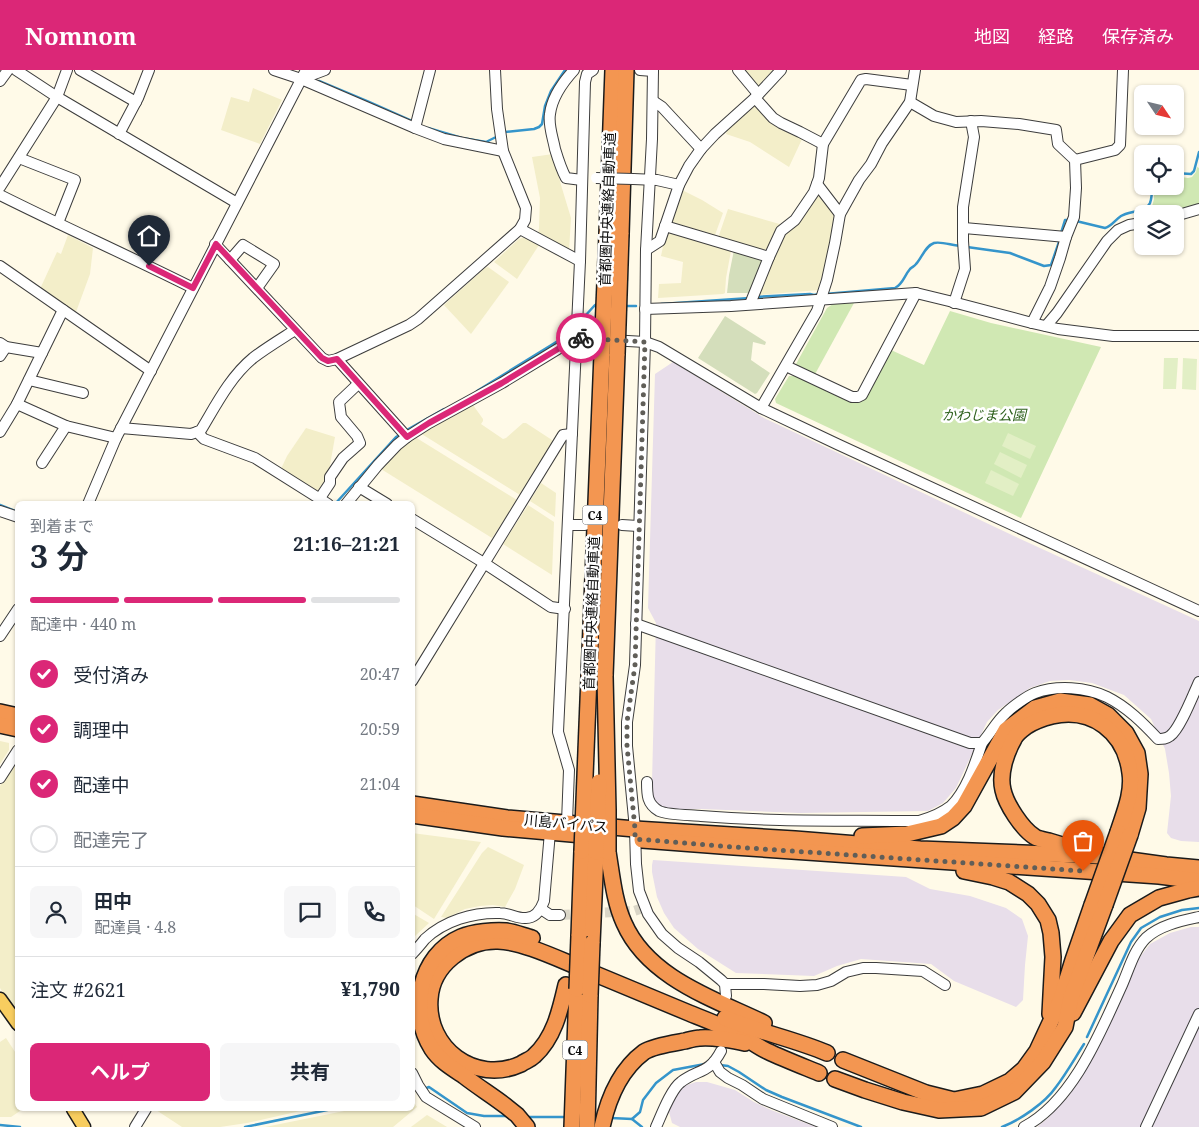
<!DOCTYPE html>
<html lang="ja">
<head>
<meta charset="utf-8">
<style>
	:root { --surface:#fff; --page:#f6f6f7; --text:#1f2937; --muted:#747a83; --line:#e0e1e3; --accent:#db2777 }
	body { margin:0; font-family:"Noto Serif","Noto Sans JP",serif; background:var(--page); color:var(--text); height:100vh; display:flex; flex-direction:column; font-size:19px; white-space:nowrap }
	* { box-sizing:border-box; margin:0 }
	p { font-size:16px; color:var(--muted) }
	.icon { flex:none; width:28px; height:28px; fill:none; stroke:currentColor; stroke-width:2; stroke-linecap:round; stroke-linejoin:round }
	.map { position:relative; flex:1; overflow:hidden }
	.sheet { position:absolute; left:15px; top:431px; width:400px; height:610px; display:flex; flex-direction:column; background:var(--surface); border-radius:8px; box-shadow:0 1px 4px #0004 }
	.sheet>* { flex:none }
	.needle { width:32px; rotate:125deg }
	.tools { position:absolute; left:1134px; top:15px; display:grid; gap:10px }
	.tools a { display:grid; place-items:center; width:50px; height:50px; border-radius:8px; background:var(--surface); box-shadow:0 1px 4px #0004; font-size:25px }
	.pin { position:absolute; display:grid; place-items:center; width:42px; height:42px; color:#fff; margin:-51px -21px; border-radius:50% 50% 50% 0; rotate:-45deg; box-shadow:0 0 5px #0007 }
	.pin .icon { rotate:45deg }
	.courier { position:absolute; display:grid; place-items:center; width:50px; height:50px; margin:-25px; border:4px solid #db2777; border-radius:50%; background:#fff; color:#222; box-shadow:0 1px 6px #0007 }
	.summary em { font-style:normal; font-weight:700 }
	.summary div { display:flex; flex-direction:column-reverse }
	.summary { display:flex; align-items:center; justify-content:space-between; height:85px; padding:0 15px }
	h1 { font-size:32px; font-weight:700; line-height:38px }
	.bar { display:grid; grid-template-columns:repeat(4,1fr); gap:8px 5px; align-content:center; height:60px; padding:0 15px }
	.bar i { height:6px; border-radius:4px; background:var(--line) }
	.bar .selected { background:var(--accent) }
	.bar p { grid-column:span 4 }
	.line { display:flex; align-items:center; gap:12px; padding:0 15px; border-top:1px solid var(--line) }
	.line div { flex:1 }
	.round { display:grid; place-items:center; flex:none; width:52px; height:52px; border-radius:8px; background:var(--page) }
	ol { padding:0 15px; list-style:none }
	li { display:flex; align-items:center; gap:15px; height:55px }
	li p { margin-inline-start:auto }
	li .icon { padding:5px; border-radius:50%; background:var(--accent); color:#fff; stroke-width:4 }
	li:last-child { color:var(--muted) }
	li i { width:28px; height:28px; border:2px solid var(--line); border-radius:50% }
	.action { display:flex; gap:10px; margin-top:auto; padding:10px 15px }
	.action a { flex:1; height:58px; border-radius:8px; background:var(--accent); color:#fff; font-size:20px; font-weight:700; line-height:58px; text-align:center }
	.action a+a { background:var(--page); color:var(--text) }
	header { display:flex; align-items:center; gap:30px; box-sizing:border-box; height:70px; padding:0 25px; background:var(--accent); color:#fff }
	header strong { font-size:24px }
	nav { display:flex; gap:28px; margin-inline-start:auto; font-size:18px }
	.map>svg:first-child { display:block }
</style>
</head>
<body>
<header>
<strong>Nomnom</strong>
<nav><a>地図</a><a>経路</a><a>保存済み</a></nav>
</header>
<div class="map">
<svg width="1199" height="1057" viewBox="0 0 1199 1057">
	<rect width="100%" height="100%" fill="#fffae8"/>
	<g fill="#e8deea">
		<polygon points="673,292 764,348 1014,466 1199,551 1199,772 1181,771 1171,768 1167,763 1171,726 1169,703 1165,679 1151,649 1124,625 1092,613 1069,610 1050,611 1030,618 998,640 987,652 956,718 943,733 928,741 799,743 701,739 668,739 658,736 653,730 652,712 656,553 648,538 655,304"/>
		<polygon points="653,790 906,807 930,819 970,826 1006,838 1022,849 1028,866 1025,895 1023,930 1016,937 954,911 931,894 861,889 837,896 814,906 736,903 698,879 674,858 664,843 657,827 652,802 652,795"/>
		<polygon points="1191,857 1199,857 1199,1057 1037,1057 1048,1048 1068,1027 1081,1008 1140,887 1150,874 1170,863"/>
		<polygon points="696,1012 707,1012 735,1020 754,1032 771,1040 816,1057 680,1057 672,1053 669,1042 675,1026 684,1016"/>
	</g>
	<g fill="#f3eec9">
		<polygon points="741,0 773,0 756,19"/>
		<polygon points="253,18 282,30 260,74 221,60 231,27 249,32"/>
		<polygon points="758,35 768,51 781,60 803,67 789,97 750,72 726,64 727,61 753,36"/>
		<polygon points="553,84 561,115 571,148 569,181 538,164 539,158 540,128 532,87"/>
		<polygon points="682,120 702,130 723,143 715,165 674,153 672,150"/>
		<polygon points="817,123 820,123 835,148 824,200 819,220 760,225 758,223 773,192 778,173"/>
		<polygon points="728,139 783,155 777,160 771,170 768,179 763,180 718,168"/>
		<polygon points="670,163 673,163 731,181 726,208 725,223 723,224 658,228 659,214 681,213 683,192 661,186 665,167"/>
		<polygon points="68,165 93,178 90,204 76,242 74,243 40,219 57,182 61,184"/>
		<polygon points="525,167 539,175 517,209 494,192 519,169"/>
		<polygon points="488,197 509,212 471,264 444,235 485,198"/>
		<polygon points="473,335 483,349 483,351 481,354 503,369 506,368 523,353 526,353 552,370 553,372 520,425 420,363"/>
		<polygon points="306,358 335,367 327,412 318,424 280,401 287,386"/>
		<polygon points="415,367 517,430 492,468 381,399 393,384"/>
		<polygon points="541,413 556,423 555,447 530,431"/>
		<polygon points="528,435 554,452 552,505 503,474"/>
		<polygon points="0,671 9,673 9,680 0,694"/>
		<polygon points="17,688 17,944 0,918 0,716"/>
		<polygon points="412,763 481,772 434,849 413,835"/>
		<polygon points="488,777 524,795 515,819 505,837 493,835 480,836 465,839 447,848 441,847 482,783"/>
		<polygon points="412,843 429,853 413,868 412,868"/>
		<polygon points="6,968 17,985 18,1039 23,1039 11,1047 0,1047 0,972"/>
		<polygon points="413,1031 417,1037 393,1057 265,1057 354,1039 412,1039"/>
		<polygon points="157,1039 309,1039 247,1053 220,1057 182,1057 156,1040"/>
		<polygon points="427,1045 447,1057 411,1057"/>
	</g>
	<g fill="#d0e8b3">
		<polygon points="1197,97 1199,98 1199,134 1165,144 1150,144 1154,129 1154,116 1175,116 1175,106 1188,108 1192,107 1196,102"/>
		<polygon points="854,233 814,306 797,298 796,294 827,238 833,234"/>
		<polygon points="950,241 991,253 1101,277 1021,448 776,333 775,329 789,306 798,306 851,332 863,329 891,280 924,295"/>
	</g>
	<g fill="#d4debb">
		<polygon points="734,180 762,189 763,191 749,223 727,223 729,205"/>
		<polygon points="725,246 766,272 765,275 753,272 751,290 770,303 757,323 755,324 698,288"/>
	</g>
	<g fill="#e2efc5">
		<polygon points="1164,288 1178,288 1176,319 1163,319"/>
		<polygon points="1183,288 1197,289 1196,320 1182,319"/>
		<polygon points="1008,363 1036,376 1030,389 1002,376"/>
		<polygon points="1000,382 1027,395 1021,408 994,394"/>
		<polygon points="991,400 1019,414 1013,426 985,413"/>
	</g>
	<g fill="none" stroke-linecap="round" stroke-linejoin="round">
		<g stroke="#3595cb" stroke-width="2.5">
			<polyline points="319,11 369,32 414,52"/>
			<polyline points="428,58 462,68 486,72 496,67"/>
			<polyline points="505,62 534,59 539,57 542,54 545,36 551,21 565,0"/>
			<polyline points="1175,103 1191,104 1194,101 1199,82"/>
			<path d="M1076,151L1105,158C1112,156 1115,150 1121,146C1129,141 1146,142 1150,133C1152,128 1152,121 1152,116"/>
			<polyline points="1061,163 1065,150 1071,150"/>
			<polyline points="967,177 1010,183 1044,196 1051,195 1060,169"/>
			<path d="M825,224L895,218C903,214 904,206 910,199C912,197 915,196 916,194C922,188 925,176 934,173C942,171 953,176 962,176"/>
			<polyline points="755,227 810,224 814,225 819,224"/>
			<polyline points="661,234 750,228"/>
			<polyline points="624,236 636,236"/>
			<polyline points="585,246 595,235 598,235"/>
			<polyline points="477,321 566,266"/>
			<polyline points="405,361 444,339"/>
			<polyline points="335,434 396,367 401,364"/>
			<polyline points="0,435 15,441"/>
			<polyline points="1087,967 1131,872 1141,858 1160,847 1182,840 1199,838"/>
			<polyline points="720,995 728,996 739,1002 766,1020 782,1027 861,1057"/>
			<polyline points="424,1019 429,1017 467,1043 484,1046 508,1046"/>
			<polyline points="526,1047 568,1047"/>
			<polyline points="611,1048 632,1049 642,1057"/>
			<polyline points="632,1049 640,1042 643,1030 656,1013 673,1000 705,994"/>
			<polyline points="0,1055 20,1057"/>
			<polyline points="245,1057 332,1039"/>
			<path d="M1002,1057C1020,1050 1045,1033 1056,1017C1066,1004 1075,988 1084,974"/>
		</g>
		<polyline stroke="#dad6c7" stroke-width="10" stroke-dasharray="10 5" stroke-linecap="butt" points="560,845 634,841 640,839"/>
		<g stroke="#3d3d3d" stroke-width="12">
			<g id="minor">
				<polyline points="16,0 57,27 237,133"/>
				<polyline points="80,0 136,32"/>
				<polyline points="274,0 301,9 415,58 444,69 503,81"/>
				<path d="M574,0C563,12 552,27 550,44C548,55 553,68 555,79C558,89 561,99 566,108L582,110"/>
				<polyline points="640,0 653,1"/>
				<polyline points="653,0 652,69 646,180 645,272 635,595 627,652 627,676 635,759 636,794 639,821 648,844 662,864 678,878 699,892 721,910 725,914 726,926"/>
				<polyline points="738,0 758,24"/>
				<polyline points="301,9 325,0"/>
				<polyline points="0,11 8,0"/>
				<polyline points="755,28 773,48 781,53 800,62 823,74"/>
				<polyline points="653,31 662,37 701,79"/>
				<polyline points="910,32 934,46 956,52 981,51 1019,54 1056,60 1058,74 1075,90 1076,118 1074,147 1066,167 1060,188 1050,217 1032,253"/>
				<polyline points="415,58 430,0"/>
				<polyline points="119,64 138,28 149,0"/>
				<polyline points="19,88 75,110 58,153"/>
				<polyline points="1075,90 1115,80 1120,75 1123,0"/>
				<polyline points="633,109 657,110 679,115"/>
				<polyline points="817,114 840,144"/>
				<polyline points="0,117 57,27 67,0"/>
				<path d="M0,125C64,157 129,186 193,218"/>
				<polyline points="1175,146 1199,139"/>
				<polyline points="665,156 769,187"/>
				<polyline points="964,158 1066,167"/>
				<polyline points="520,159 580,191"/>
				<polyline points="215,174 322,288 328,291 337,289 409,255 418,249 520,159 525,150 526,138 503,81 497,39 495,0"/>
				<polyline points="646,180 660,171 679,115 689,96 701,79 715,64 755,28 781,0"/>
				<polyline points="230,190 243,175 274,194 257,218"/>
				<polyline points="0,196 151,301"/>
				<polyline points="954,233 965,199 963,171 963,137 974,67 971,51"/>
				<polyline points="750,234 769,187 781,161 795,150 814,122 819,108 823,74 861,10 866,9 912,15"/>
				<polyline points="645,239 731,236 916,223 949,231 1032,253 1058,259 1113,266 1199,266"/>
				<polyline points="1046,256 1057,243 1107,171 1118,160 1129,155 1142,153"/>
				<polyline points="0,273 6,277 42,283"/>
				<polyline points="0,286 6,277"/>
				<polyline points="337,289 407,367"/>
				<polyline points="786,296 852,327 858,327 862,325 916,223"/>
				<polyline points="29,310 83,323"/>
				<polyline points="17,334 66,356 116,368"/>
				<polyline points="761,338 817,241 827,210 835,173 840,144 859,110 871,94 882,73 910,32 915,0"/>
				<polyline points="121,358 191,364 197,362 204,369 255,388 328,434"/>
				<polyline points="0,362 17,334 63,240"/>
				<path d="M197,362L201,360C216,335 230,307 253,288C266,278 281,269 295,260"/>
				<polyline points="42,393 66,356"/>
				<polyline points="359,417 387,434"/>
				<polyline points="320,428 330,413 330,407 343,388 360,373 357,366 341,347 339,332 358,314"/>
				<polyline points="88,434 116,368 306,0"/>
				<polyline points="346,434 378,395 397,375 407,367 429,353 502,313 576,268 645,272 659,277 761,338 837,374 1199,541"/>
				<polyline points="0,441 18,447"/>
				<polyline points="412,449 484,493 551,537 565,539"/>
				<polyline points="568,455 585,455"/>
				<polyline points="622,455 638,456"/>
				<path d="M636,554L970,673H982C991,663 996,652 1006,643C1012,637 1027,626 1035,623C1057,615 1086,617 1107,627C1127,637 1143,653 1158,669C1163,669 1166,669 1170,666C1180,659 1193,625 1199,612"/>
				<polyline points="0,566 18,539"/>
				<polyline points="412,611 563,365 572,364"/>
				<polyline points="0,708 18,680"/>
				<path d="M647,712C647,725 647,734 659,741C667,745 691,745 701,746C773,752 846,750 919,751C930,748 942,743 951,736C967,720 975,694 982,673"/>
				<polyline points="567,752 569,700 558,662 580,191 585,12 587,4 593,0"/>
				<polyline points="541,839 550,845 560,845"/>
				<path d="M412,884C417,879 421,874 425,869C444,851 473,842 500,843C509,843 518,849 526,848C536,848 541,839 544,831L550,762"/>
				<polyline points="725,914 764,914 800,916 817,915 831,911 846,902 863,898 876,898 923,901 945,915"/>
				<polyline points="714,992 720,1002 728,1008 742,1015 763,1029 832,1057"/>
				<polyline points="412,1003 418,1015 426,1027 475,1057"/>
				<polyline points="135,1057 146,1039"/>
				<path d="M656,1057C661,1046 671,1019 681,1012C698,999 709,1004 721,981"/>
				<path d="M1024,1057C1073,1031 1100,963 1122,915C1129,899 1134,880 1146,868C1160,855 1181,851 1199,847"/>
				<polyline points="1146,1057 1199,944"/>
			</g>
		</g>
		<g stroke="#1b1b1b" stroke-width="15">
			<g id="major">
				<polyline points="0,929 18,954"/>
				<polyline points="73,1039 84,1057"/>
			</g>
		</g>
		<g stroke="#1b1b1b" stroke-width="18">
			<g id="highway">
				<polyline points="607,164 613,0"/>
				<polyline points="621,164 626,0"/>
				<polyline points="589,606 602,284"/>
				<polyline points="605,606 617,284"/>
				<polyline points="0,642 18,646"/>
				<polyline points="0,655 18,659"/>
				<polyline points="412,734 507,748 635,759 795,769 920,779 1101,786 1166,795 1199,798"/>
				<polyline points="412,745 503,758 594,766"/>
				<polyline points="862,766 907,764 941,756 953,748 964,736 1006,660 1035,638 1060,631 1090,635 1108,645 1126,663 1137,683 1140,704 1138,738 1130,765"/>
				<polyline points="642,770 734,777 1159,806 1199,811"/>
				<path d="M1078,780C1069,777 1059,774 1049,771C1045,770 1038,769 1035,767C1022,759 1006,734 1003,720C999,704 1006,683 1014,669C1016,664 1023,659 1027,656C1035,651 1044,648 1052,646C1092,637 1125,662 1130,703C1133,723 1124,743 1118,762"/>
				<path d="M608,782C612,806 614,831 624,853C648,908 714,929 764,953"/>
				<polyline points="964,801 993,807 1009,812 1028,824 1038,834 1048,850 1051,863 1053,887 1050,944"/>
				<polyline points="579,866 582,781"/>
				<polyline points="592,873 596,782"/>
				<path d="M566,915C560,941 554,968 534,986C530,990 525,991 521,994C475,1015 426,978 430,929C432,895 466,870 498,871C525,872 562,891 588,901C621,915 655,929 689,943C704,949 720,955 734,962C746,967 756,976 767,981C784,989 802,996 819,1003"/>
				<polyline points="1073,943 1111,871 1130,845 1159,828 1188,820 1199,818"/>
				<path d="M725,948C758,962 794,969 827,983"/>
				<polyline points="843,990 926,1023 954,1030 983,1024 1010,1011 1024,999 1037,981 1050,953 1061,929 1073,890 1092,835"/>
				<polyline points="835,1009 865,1020 903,1032 939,1040 981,1038 1014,1022 1043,992 1065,957 1071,927 1105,835"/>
				<path d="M527,1057L517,1045L507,1037C493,1026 478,1017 464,1006C452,998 440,991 432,979C408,942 419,885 461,867C473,862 494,860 506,861C515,862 524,866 532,868"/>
				<polyline points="572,1057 577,919"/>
				<polyline points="587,1057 590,925"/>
				<path d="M602,1057C608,1029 620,1000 644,982C653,976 674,973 685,971C689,970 695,968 700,968C711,967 734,970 745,973"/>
			</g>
		</g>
		<use href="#minor" stroke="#fff" stroke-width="10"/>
		<use href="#major" stroke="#f8cd5f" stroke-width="12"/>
		<use href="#highway" stroke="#f39651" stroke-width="15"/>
		<g stroke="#3d3d3d" stroke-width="12" stroke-linecap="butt">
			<polyline id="minor-bridge" points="596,108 633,109"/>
		</g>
		<g stroke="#1b1b1b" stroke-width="18" stroke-linecap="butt">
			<g id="highway-bridge">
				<polyline points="602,284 607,164"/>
				<polyline points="617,284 621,164"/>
				<polyline points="605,606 608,740 608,782"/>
				<polyline points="582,781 589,606"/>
				<polyline points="596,782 599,712"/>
				<polyline points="1092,835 1118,762"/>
				<polyline points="1105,835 1130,765"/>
				<polyline points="577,919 579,866"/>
				<polyline points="590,925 592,873"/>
			</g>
		</g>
		<use href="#minor-bridge" stroke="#fff" stroke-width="10"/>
		<use href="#highway-bridge" stroke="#f39651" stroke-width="15"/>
	</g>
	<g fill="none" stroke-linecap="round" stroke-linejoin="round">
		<polyline stroke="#605e58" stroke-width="5" stroke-dasharray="0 9" points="581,268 645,272 635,595 627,652 627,676 635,759 635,769 734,777 1083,801"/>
		<polyline stroke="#db2777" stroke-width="6" points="149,196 193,218 216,174 322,288 328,291 337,289 407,367 429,353 502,313 576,268 581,268"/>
	</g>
	<g text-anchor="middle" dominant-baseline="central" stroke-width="5" stroke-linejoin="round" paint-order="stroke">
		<g fill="#fff" stroke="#545454" stroke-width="1">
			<rect x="582.5" y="435.5" width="25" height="19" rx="4"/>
			<rect x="562.5" y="970.5" width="25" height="19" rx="4"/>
		</g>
		<g font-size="12" font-weight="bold" fill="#0a0a0a">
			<text x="595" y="445">C4</text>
			<text x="575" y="980">C4</text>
		</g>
		<g font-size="14" fill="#0a0a0a" stroke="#fff">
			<text transform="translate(607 139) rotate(-88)">首都圏中央連絡自動車道</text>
			<text transform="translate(591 543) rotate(-88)">首都圏中央連絡自動車道</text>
			<text transform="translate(566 753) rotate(5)">川島バイパス</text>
		</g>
		<g font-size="14" font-style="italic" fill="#2d601c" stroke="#fff">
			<text x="984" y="344">かわじま公園</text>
		</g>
	</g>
</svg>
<div class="tools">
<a><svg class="needle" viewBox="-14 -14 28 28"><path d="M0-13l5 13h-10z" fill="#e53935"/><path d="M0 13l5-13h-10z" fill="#747a83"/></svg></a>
<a><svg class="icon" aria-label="locate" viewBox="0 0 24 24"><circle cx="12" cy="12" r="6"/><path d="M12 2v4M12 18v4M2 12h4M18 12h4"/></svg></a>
<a><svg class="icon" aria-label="layers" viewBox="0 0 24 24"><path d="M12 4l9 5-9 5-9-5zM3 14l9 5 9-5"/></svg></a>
</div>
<div class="pin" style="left:1083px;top:801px;background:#ea580c"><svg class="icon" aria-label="bag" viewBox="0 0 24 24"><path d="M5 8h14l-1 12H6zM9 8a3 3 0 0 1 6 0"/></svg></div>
<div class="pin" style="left:149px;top:196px;background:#1f2937"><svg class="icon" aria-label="home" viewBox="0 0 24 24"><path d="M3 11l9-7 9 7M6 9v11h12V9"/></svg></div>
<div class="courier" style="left:581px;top:268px"><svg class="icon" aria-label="bike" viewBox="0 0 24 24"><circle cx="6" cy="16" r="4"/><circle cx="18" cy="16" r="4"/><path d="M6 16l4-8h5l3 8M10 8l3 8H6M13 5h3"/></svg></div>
<section class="sheet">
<div class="summary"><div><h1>3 分</h1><p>到着まで</p></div><em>21:16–21:21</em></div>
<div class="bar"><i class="selected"></i><i class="selected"></i><i class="selected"></i><i></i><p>配達中 · 440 m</p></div>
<ol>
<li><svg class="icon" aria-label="check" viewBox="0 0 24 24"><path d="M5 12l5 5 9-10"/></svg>受付済み<p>20:47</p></li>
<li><svg class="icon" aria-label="check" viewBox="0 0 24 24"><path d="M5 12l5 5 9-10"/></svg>調理中<p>20:59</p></li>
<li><svg class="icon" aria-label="check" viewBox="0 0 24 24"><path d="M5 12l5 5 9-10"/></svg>配達中<p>21:04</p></li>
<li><i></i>配達完了</li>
</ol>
<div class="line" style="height:90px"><a class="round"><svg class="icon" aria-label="person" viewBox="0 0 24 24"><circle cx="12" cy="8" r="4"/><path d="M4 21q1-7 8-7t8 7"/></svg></a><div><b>田中</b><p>配達員 · 4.8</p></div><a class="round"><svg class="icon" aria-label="chat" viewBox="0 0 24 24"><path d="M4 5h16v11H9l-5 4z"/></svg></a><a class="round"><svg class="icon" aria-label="phone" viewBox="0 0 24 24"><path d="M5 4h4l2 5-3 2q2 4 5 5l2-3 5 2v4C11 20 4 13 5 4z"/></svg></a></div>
<div class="line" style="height:65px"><div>注文 #2621</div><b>¥1,790</b></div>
<div class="action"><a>ヘルプ</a><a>共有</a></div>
</section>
</div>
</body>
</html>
